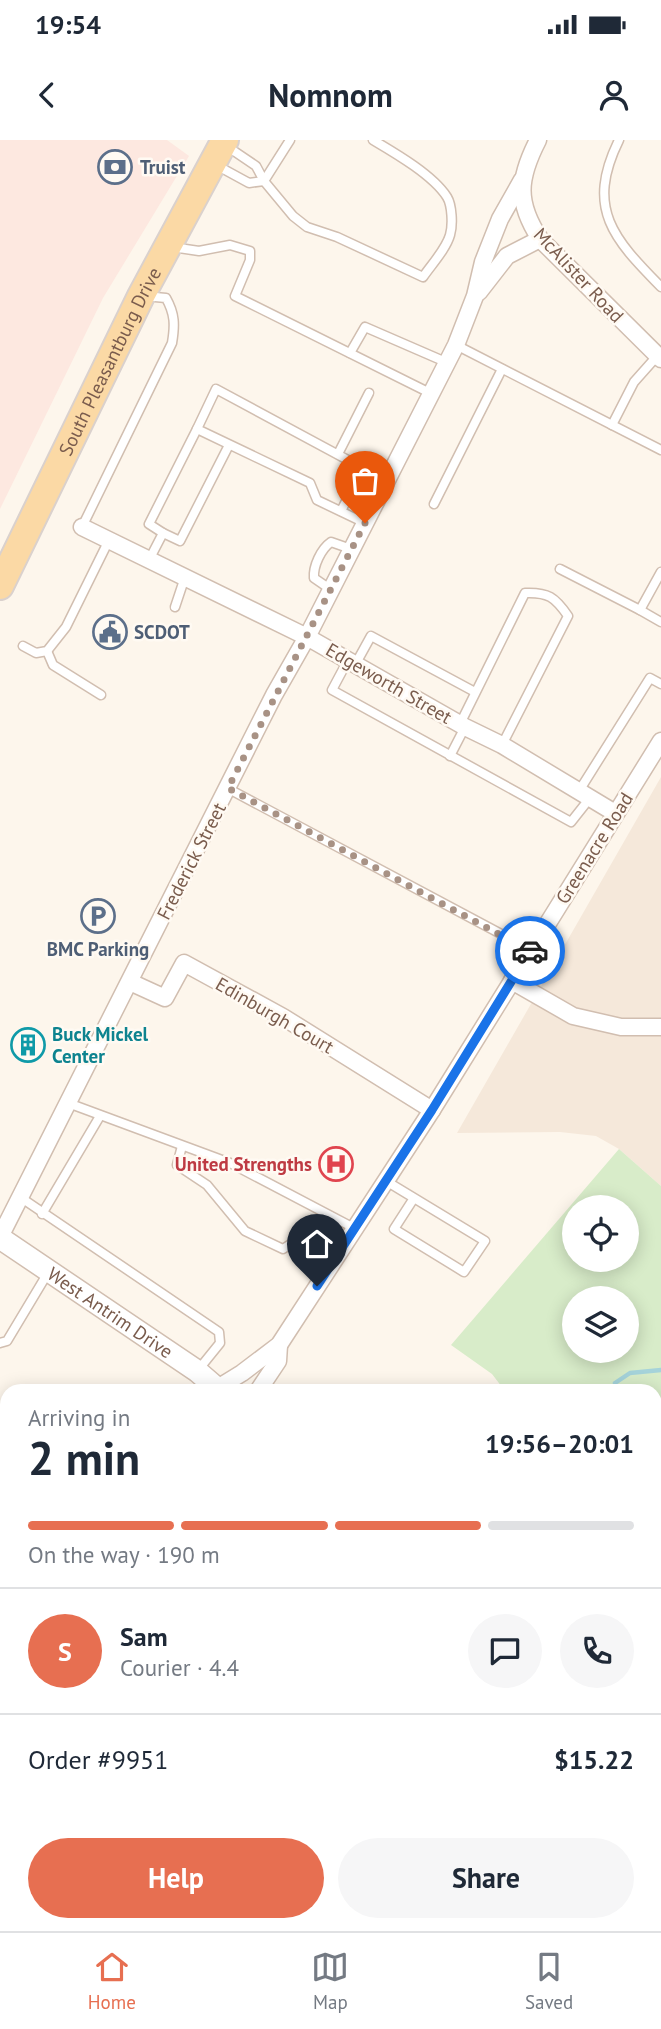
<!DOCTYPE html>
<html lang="en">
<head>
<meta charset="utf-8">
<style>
	:root { --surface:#fff; --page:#f6f6f7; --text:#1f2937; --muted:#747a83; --line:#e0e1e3; --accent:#e76f51 }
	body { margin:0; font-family:"PT Sans",sans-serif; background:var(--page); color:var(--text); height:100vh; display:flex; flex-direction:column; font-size:26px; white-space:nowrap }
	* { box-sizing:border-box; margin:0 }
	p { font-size:23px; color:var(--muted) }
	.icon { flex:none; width:38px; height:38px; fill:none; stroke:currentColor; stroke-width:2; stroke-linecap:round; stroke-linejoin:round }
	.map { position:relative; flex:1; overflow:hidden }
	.side { position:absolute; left:0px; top:1244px; width:662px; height:548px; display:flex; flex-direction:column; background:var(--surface); border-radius:21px 21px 0 0; box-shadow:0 4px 18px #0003 }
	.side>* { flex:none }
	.tools { position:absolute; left:562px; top:1055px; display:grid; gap:14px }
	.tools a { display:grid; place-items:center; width:77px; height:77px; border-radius:50%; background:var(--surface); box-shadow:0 4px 18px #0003; font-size:35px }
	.pin { position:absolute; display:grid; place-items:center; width:60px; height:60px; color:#fff; margin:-72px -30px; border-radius:50% 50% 50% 0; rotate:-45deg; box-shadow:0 0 7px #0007 }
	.pin .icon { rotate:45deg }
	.courier { position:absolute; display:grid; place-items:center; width:70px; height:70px; margin:-35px; border:5px solid #1a73e8; border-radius:50%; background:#fff; color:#222; box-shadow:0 2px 9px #0007 }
	.overview em { font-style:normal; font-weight:700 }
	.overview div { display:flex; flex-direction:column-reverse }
	.overview { display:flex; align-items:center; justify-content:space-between; height:119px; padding:0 28px }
	h1 { font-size:46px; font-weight:700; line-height:52px }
	.bar { display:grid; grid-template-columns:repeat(4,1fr); gap:10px 7px; align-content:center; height:84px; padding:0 28px }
	.bar i { height:9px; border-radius:5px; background:var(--line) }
	.bar .current { background:var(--accent) }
	.bar p { grid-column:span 4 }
	.line { display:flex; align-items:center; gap:18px; padding:0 28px; border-top:2px solid var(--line) }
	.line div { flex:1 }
	.round { display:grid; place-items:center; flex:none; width:74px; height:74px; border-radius:37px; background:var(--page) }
	.button { display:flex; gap:14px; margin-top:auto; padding:14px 28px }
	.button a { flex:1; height:80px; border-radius:42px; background:var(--accent); color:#fff; font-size:28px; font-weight:700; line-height:80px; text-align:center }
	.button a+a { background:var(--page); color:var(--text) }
	.status { display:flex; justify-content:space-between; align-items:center; height:49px; padding:0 35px; background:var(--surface); direction:ltr }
	.status svg { height:19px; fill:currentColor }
	header { display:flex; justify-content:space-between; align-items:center; height:91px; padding:0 28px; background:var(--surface); font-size:32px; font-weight:700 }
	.dock { display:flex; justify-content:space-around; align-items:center; height:98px; border-top:2px solid var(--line); background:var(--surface); font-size:19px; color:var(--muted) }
	.dock a { display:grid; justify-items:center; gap:4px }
	.dock .current { color:var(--accent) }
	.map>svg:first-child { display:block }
</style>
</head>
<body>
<div class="status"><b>19:54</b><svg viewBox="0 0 49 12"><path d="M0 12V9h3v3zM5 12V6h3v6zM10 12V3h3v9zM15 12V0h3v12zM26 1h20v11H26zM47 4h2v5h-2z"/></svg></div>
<header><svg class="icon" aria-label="back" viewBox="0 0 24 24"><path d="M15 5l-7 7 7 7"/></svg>Nomnom<svg class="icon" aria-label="person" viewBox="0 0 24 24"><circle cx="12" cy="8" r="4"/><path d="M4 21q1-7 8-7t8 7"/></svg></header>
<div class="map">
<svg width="661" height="1791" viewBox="0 0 661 1791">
	<rect width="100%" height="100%" fill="#fdf6ec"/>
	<g fill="#f5e8da">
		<polygon points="661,637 661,1046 619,1009 596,996 560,992 457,993"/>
		<polygon points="661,1439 661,1791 223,1791 215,1785 654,1785 654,1440"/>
	</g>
	<g fill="#fde8e0">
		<polygon points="0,0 167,0 189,16 103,158 0,369"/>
		<polygon points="0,1543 7,1549 7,1625 0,1636"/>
		<polygon points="6,1694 7,1694 7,1782 0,1777 0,1703"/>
		<polygon points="12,1785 191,1785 199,1791 21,1791"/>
	</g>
	<path fill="#d8ecc9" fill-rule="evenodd" d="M619,1009L661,1046V1439L655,1440L654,1251H505L492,1234L451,1205ZM574,1068H626V1120H574ZM574,1158H626V1211H574Z"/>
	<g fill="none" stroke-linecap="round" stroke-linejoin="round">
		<polyline stroke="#a5d3da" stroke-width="4.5" points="615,1243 630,1233 661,1230"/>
		<g stroke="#d1beb0" stroke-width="11">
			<g id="service">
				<path d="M619,0C585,69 614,99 661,147"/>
				<path d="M225,5L256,26L264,41L293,76L307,87L337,97L423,137C432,124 446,109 450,95C453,85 452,65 447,57C433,35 395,13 373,0"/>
				<polyline points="216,25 249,43 264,41"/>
				<polyline points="264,41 290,0"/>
				<polyline points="172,107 199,111 230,105 250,111 250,120 235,156 432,254"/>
				<polyline points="456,205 661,310"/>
				<polyline points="350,213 365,187 448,223"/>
				<polyline points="612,285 634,242 658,215"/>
				<polyline points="338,314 369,253"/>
				<polyline points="434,364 502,229"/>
				<polyline points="341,371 363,328"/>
				<polyline points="365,383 317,360 310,343 197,289 216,249 385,340"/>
				<path d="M82,387L172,203C175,185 175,174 166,158L144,156"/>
				<polyline points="163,393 149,384 197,289"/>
				<polyline points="149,420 163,393 180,401 229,305"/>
				<polyline points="560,429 640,470"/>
				<polyline points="661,432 640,470 661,482"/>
				<path d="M330,449L314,438C313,426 321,409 331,402L351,409"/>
				<polyline points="175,467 185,437"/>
				<polyline points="23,506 36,513 47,511 66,487 109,400"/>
				<polyline points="47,511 53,525 101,555"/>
				<polyline points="348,520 332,550 571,682 590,658"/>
				<polyline points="355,525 371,496 475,552"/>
				<path d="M460,584L525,453C548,452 555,457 568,476L502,605"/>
				<polyline points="450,616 465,587"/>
				<polyline points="227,648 531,810"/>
				<polyline points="579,651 650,538 661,544"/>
				<polyline points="68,963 230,1023 354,1088"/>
				<polyline points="182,1006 177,1025 207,1045 245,1091 283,1109 313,1089 342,1107"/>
				<polyline points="386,1041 485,1101 464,1132 394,1089 414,1058"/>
				<polyline points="20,1057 219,1192 220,1203 199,1229"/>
				<polyline points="42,1074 100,976"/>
				<polyline points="0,1203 7,1201 49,1131"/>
				<polyline points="0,1409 7,1414"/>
				<polyline points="0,1444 7,1448"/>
				<polyline points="0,1491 7,1496"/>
				<polyline points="0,1715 7,1720"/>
				<polyline points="0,1767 7,1758"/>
				<polyline points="56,1791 61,1785"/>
			</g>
		</g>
		<g stroke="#d1beb0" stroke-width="19">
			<g id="minor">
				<path d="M538,0C518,39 516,62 540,99L661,219"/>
				<polyline points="479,152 507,116 540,99"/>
				<polyline points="82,387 307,497 465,587 502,605 615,673"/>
				<polyline points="512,841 573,876 621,887 661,887"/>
				<polyline points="130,842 165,858 184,823 283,877 432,970"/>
				<polyline points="0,1097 274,555 307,497 456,205 475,156 483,122 500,79 522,40"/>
				<polyline points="216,1249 242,1233 279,1205 432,970 661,601"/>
				<polyline points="258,1251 278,1221 279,1205"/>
				<polyline points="0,1528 7,1532"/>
				<polyline points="654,1649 661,1644"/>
				<polyline points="654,1781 661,1786"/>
				<polyline points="418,1785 426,1791"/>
				<polyline points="472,1791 479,1785"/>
			</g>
		</g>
		<g stroke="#d1beb0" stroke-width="24">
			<g id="tertiary">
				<path id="s1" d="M0,1098L197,1231L212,1244L217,1251"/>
				<polyline points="0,1670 7,1656"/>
			</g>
		</g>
		<g stroke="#dad1cd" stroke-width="30">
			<g id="primary">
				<path id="s2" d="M0,446L141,156L225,0"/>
			</g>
		</g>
		<use href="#service" stroke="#fff" stroke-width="8"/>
		<use href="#minor" stroke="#fff" stroke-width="16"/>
		<use href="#tertiary" stroke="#fff" stroke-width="21"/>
		<use href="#primary" stroke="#fbd9a5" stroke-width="26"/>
	</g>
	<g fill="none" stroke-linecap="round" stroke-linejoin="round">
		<polyline stroke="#a89285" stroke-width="7" stroke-dasharray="0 12.6" points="365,383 228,648 530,811"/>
		<polyline stroke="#1a73e8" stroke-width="9" points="317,1146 432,970 530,811"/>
	</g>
	<defs>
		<g id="bank-ring" transform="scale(1.75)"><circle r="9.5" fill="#fffaf3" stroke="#5c6f8a" stroke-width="1.5"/><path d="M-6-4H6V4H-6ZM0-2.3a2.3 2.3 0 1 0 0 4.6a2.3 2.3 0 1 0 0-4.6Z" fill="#5c6f8a"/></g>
		<g id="civic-ring" transform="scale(1.75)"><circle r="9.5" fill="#fffaf3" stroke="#5c6f8a" stroke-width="1.5"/><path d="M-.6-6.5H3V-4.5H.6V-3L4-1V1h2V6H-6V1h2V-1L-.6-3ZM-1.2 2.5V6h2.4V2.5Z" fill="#5c6f8a"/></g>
		<g id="parking-ring" transform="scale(1.75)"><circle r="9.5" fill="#fffaf3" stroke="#5c6f8a" stroke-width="1.5"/><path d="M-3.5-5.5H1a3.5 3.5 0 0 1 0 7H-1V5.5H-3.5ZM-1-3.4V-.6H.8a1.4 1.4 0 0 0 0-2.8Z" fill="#5c6f8a"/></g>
		<g id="building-ring" transform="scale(1.75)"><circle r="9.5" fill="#fffaf3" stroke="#0f9aa8" stroke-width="1.5"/><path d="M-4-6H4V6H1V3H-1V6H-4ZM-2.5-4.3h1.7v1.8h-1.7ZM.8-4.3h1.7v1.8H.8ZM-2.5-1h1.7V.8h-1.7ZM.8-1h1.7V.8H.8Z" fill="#0f9aa8"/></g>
		<g id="hospital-ring" transform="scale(1.75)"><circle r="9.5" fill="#fffaf3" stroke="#e0444e" stroke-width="1.5"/><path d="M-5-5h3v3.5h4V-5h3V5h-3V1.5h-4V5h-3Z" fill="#e0444e"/></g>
	</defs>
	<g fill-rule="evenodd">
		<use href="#bank-ring" x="115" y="27"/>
		<use href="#civic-ring" x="110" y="492"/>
		<use href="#parking-ring" x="98" y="776"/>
		<use href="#building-ring" x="28" y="905"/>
		<use href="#hospital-ring" x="336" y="1024"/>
	</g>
	<g text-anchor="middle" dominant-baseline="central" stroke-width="5" stroke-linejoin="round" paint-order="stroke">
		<g font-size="19" font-weight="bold" fill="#4e5e75" stroke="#fffaf3" text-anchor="start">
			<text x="140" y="27">Truist</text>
			<text x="134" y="492">SCDOT</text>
			<text x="98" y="809" text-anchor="middle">BMC Parking</text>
		</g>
		<g font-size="19" fill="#7a5c4d" stroke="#fffaf3">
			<text transform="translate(579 135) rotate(47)">McAlister Road</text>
			<text stroke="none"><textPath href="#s2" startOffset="250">South Pleasantburg Drive</textPath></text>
			<text transform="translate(389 543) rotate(30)">Edgeworth Street</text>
			<text transform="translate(594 708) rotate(-58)">Greenacre Road</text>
			<text transform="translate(191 721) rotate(-63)">Frederick Street</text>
			<text transform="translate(275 875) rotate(30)">Edinburgh Court</text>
			<text stroke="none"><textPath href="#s1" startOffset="133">West Antrim Drive</textPath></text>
		</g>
		<g font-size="19" font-weight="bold" fill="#0d838f" stroke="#fffaf3" text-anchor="start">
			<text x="52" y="894">Buck Mickel<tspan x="52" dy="22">Center</tspan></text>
		</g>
		<g font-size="19" font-weight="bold" fill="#be3a42" stroke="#fffaf3" text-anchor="end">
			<text x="312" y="1024">United Strengths</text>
		</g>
	</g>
</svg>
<div class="tools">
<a><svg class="icon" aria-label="locate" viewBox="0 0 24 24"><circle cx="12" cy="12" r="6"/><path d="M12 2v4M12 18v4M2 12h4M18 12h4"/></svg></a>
<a><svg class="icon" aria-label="layers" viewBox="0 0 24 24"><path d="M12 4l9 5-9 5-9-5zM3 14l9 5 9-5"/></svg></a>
</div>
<div class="pin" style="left:365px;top:383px;background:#ea580c"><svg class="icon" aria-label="bag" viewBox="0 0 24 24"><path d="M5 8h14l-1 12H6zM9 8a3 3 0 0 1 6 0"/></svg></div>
<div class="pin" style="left:317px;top:1146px;background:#1f2937"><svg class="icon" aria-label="home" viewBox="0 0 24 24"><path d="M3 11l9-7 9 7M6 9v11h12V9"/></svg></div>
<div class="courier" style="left:530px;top:811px"><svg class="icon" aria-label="car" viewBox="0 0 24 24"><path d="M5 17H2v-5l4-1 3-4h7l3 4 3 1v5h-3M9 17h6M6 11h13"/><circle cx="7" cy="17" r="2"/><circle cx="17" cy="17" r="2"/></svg></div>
<section class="side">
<div class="overview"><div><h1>2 min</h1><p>Arriving in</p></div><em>19:56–20:01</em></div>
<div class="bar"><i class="current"></i><i class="current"></i><i class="current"></i><i></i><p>On the way · 190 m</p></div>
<div class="line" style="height:126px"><b class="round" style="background:var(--accent);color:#fff">S</b><div><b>Sam</b><p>Courier · 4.4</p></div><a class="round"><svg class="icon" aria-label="chat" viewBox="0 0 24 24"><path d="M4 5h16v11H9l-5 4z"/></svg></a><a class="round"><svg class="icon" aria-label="phone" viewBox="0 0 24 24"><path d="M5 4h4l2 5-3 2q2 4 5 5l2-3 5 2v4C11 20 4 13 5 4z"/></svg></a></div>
<div class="line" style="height:91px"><div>Order #9951</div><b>$15.22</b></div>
<div class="button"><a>Help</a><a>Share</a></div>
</section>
</div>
<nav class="dock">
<a class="current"><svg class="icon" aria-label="home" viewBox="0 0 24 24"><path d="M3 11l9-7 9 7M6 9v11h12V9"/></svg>Home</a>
<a><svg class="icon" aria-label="map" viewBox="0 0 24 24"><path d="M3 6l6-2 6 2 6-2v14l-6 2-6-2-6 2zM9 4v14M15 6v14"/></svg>Map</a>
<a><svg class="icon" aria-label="saved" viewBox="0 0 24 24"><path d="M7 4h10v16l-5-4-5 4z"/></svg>Saved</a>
</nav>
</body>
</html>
